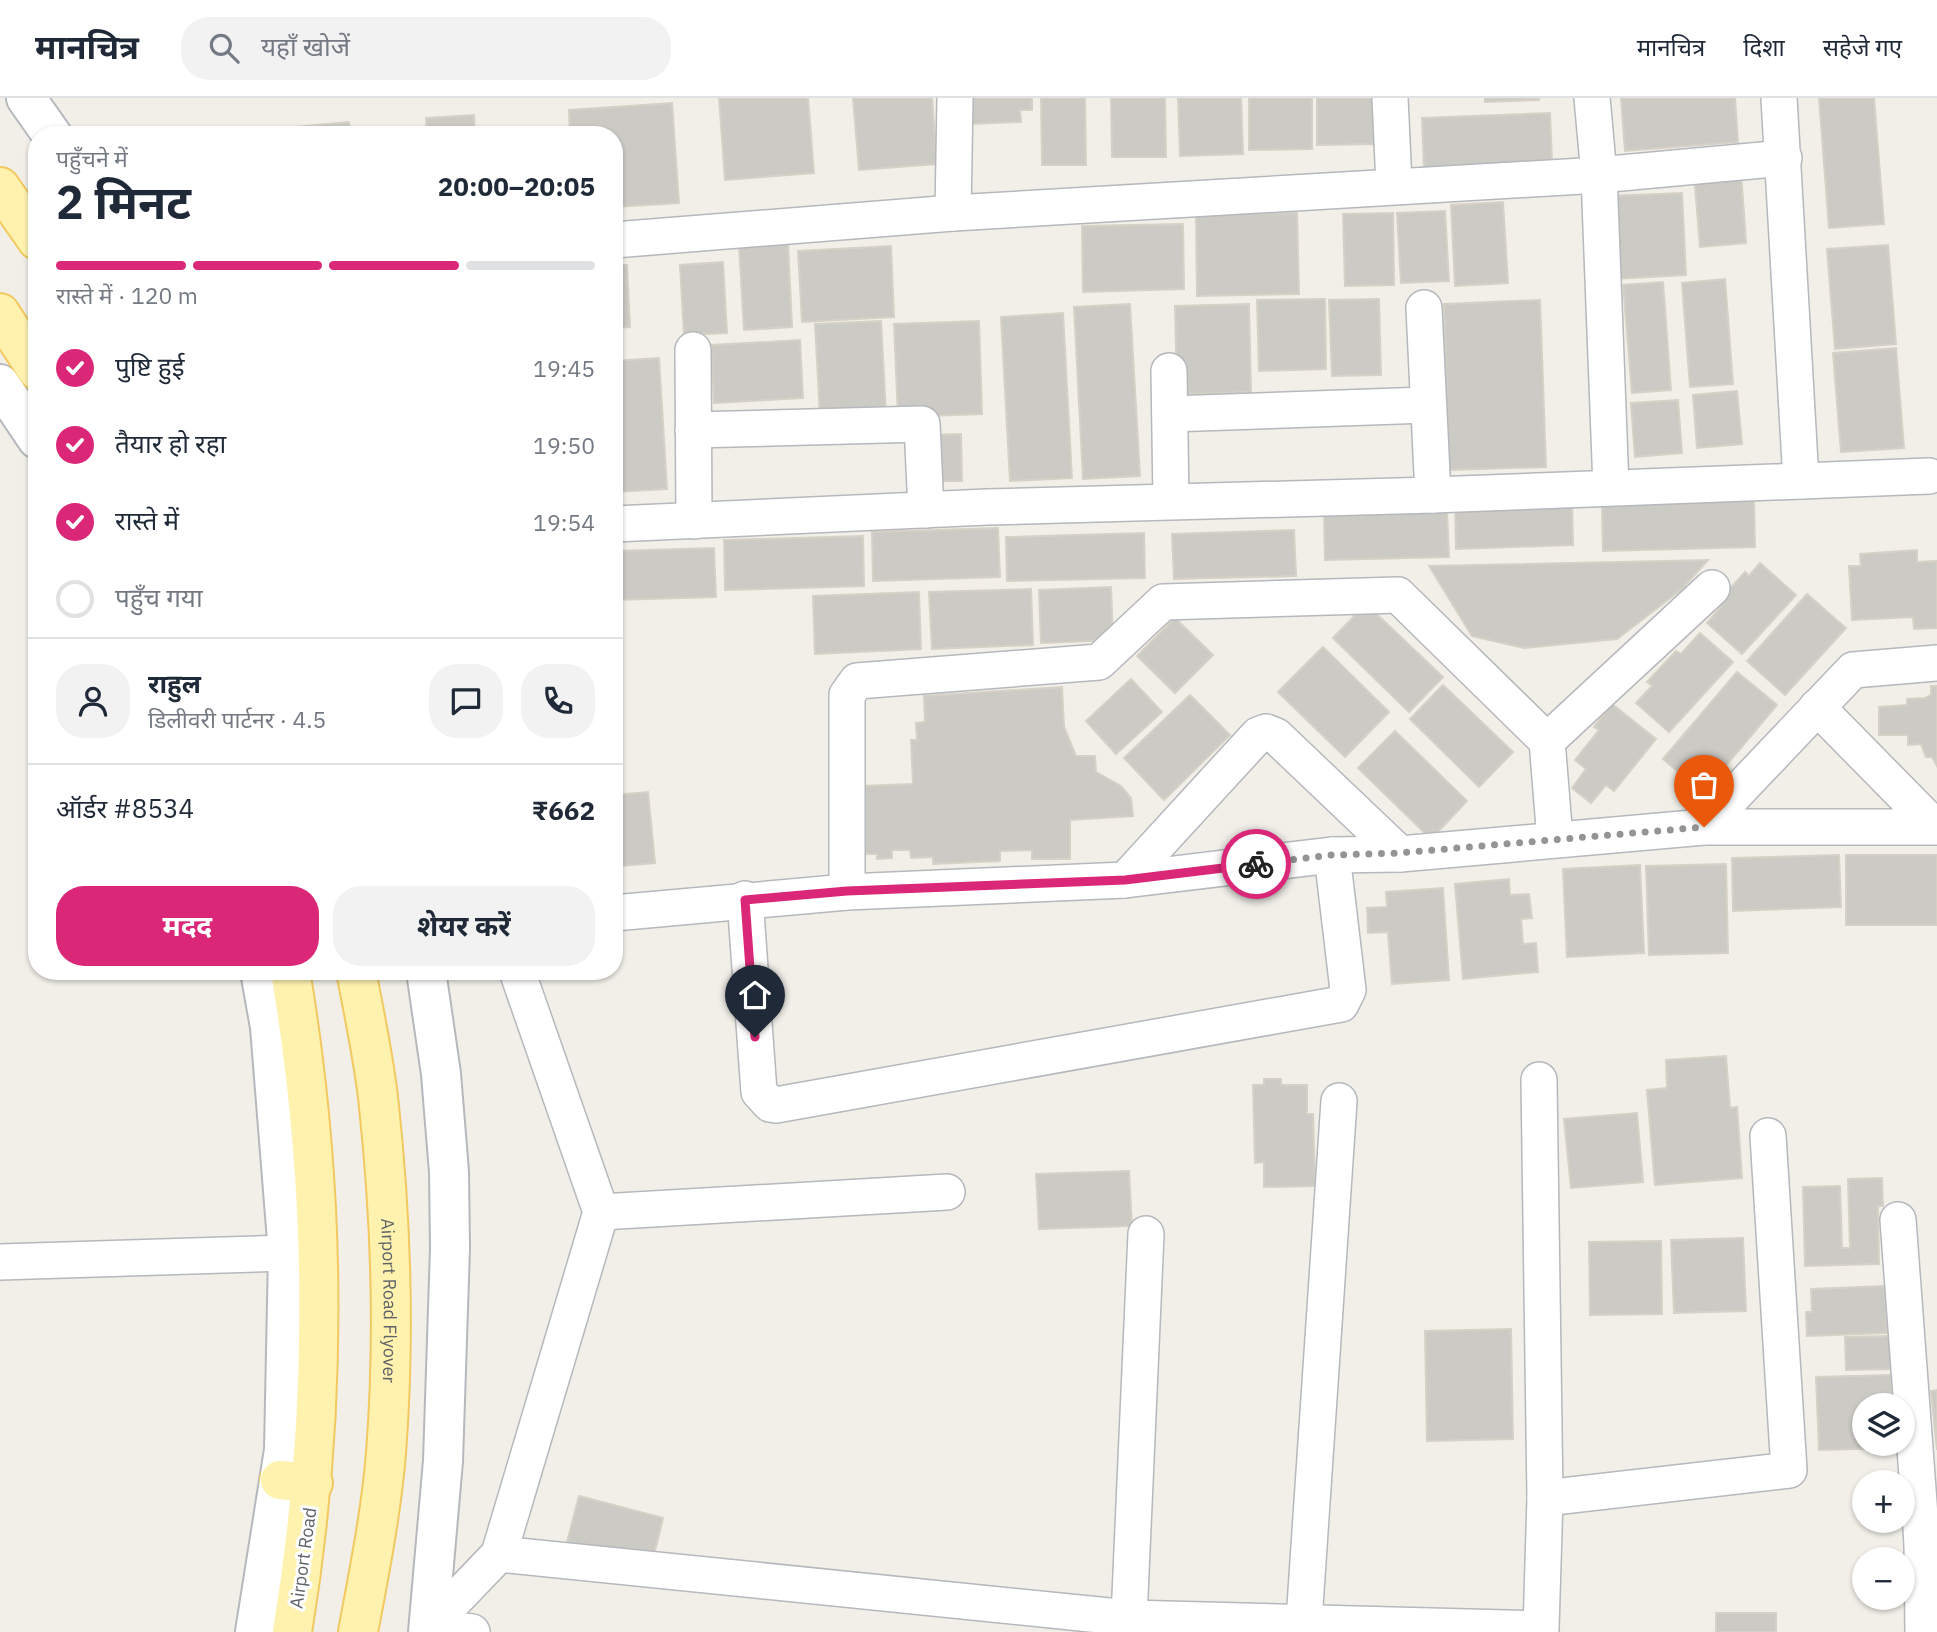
<!DOCTYPE html>
<html lang="hi">
<head>
<meta charset="utf-8">
<style>
	:root { --surface:#fff; --page:#f2f2f3; --text:#1f2937; --muted:#747a83; --line:#e0e1e3; --accent:#db2777 }
	body { margin:0; font-family:"IBM Plex Sans","Noto Sans Devanagari",sans-serif; background:var(--page); color:var(--text); height:100vh; display:flex; flex-direction:column; font-size:26px; white-space:nowrap }
	* { box-sizing:border-box; margin:0 }
	p { font-size:23px; color:var(--muted) }
	.icon { flex:none; width:38px; height:38px; fill:none; stroke:currentColor; stroke-width:2; stroke-linecap:round; stroke-linejoin:round }
	.map { position:relative; flex:1; overflow:hidden }
	.panel { position:absolute; left:28px; top:28px; width:595px; height:854px; display:flex; flex-direction:column; background:var(--surface); border-radius:28px; box-shadow:0 2px 5px #0004 }
	.panel>* { flex:none }
	.buttons { position:absolute; left:1852px; top:1295px; display:grid; gap:14px }
	.buttons a { display:grid; place-items:center; width:63px; height:63px; border-radius:50%; background:var(--surface); box-shadow:0 2px 5px #0004; font-size:35px }
	.pin { position:absolute; display:grid; place-items:center; width:60px; height:60px; color:#fff; margin:-72px -30px; border-radius:50% 50% 50% 0; rotate:-45deg; box-shadow:0 0 7px #0007 }
	.pin .icon { rotate:45deg }
	.courier { position:absolute; display:grid; place-items:center; width:70px; height:70px; margin:-35px; border:5px solid #db2777; border-radius:50%; background:#fff; color:#222; box-shadow:0 2px 9px #0007 }
	.overview em { font-style:normal; font-weight:700 }
	.overview div { display:flex; flex-direction:column-reverse }
	.overview { display:flex; align-items:center; justify-content:space-between; height:119px; padding:0 28px }
	h1 { font-size:46px; font-weight:700; line-height:52px }
	.bar { display:grid; grid-template-columns:repeat(4,1fr); gap:10px 7px; align-content:center; height:84px; padding:0 28px }
	.bar i { height:9px; border-radius:5px; background:var(--line) }
	.bar .selected { background:var(--accent) }
	.bar p { grid-column:span 4 }
	.line { display:flex; align-items:center; gap:18px; padding:0 28px; border-top:2px solid var(--line) }
	.line div { flex:1 }
	.round { display:grid; place-items:center; flex:none; width:74px; height:74px; border-radius:28px; background:var(--page) }
	ol { padding:0 28px; list-style:none }
	li { display:flex; align-items:center; gap:21px; height:77px }
	li p { margin-inline-start:auto }
	li .icon { padding:7px; border-radius:50%; background:var(--accent); color:#fff; stroke-width:4 }
	li:last-child { color:var(--muted) }
	li i { width:38px; height:38px; border:4px solid var(--line); border-radius:50% }
	.primary-button { display:flex; gap:14px; margin-top:auto; padding:14px 28px }
	.primary-button a { flex:1; height:80px; border-radius:28px; background:var(--accent); color:#fff; font-size:28px; font-weight:700; line-height:80px; text-align:center }
	.primary-button a+a { background:var(--page); color:var(--text) }
	header { display:flex; align-items:center; gap:42px; box-sizing:border-box; height:98px; padding:0 35px; background:var(--surface); border-bottom:2px solid var(--line) }
	header strong { font-size:33px }
	nav { display:flex; gap:38px; margin-inline-start:auto; font-size:24px }
	.search { width:490px; height:63px; background:var(--page); display:flex; align-items:center; gap:18px; box-sizing:border-box; padding:0 24px; border-radius:28px; color:var(--muted); font-size:26px }
	.map>svg:first-child { display:block }
</style>
</head>
<body>
<header>
<strong>मानचित्र</strong>
<div class="search"><svg class="icon" aria-label="search" viewBox="0 0 24 24"><circle cx="10" cy="10" r="6"/><path d="M15 15l6 6"/></svg>यहाँ खोजें</div>
<nav><a>मानचित्र</a><a>दिशा</a><a>सहेजे गए</a></nav>
</header>
<div class="map">
<svg width="1937" height="1534" viewBox="0 0 1937 1534">
	<rect width="100%" height="100%" fill="#f1efe8"/>
	<g fill="#cccac5" stroke="#d6d1c6" stroke-width="2">
		<polygon points="719,0 808,0 814,75 725,82"/>
		<polygon points="853,0 932,0 937,66 859,72"/>
		<polygon points="970,0 1032,0 1032,12 1020,12 1021,24 971,26"/>
		<polygon points="1041,0 1085,0 1086,67 1042,67"/>
		<polygon points="1111,0 1165,0 1166,59 1112,59"/>
		<polygon points="1178,0 1241,0 1243,56 1180,58"/>
		<polygon points="1249,0 1312,0 1312,51 1249,52"/>
		<polygon points="1317,0 1381,0 1381,46 1317,47"/>
		<polygon points="1485,0 1539,0 1539,2 1485,4"/>
		<polygon points="1621,0 1735,0 1738,44 1625,53"/>
		<polygon points="1819,0 1874,0 1884,126 1829,130"/>
		<polygon points="672,5 679,105 614,109 614,37 570,37 569,12"/>
		<polygon points="1550,15 1552,63 1424,69 1422,20"/>
		<polygon points="474,17 475,37 427,37 426,20"/>
		<polygon points="349,24 350,37 206,37"/>
		<polygon points="1741,74 1746,145 1700,149 1694,77"/>
		<polygon points="1682,95 1686,177 1613,181 1609,98"/>
		<polygon points="1503,104 1508,185 1455,188 1451,107"/>
		<polygon points="1445,113 1449,183 1401,185 1397,115"/>
		<polygon points="1297,115 1299,196 1197,198 1196,117"/>
		<polygon points="1393,115 1394,187 1345,188 1343,116"/>
		<polygon points="1183,126 1184,191 1083,194 1082,128"/>
		<polygon points="788,145 792,229 744,232 739,148"/>
		<polygon points="1888,147 1896,246 1835,251 1827,151"/>
		<polygon points="891,148 894,219 802,224 798,153"/>
		<polygon points="723,164 727,235 684,237 680,167"/>
		<polygon points="614,167 627,167 630,229 614,230"/>
		<polygon points="1725,181 1733,286 1690,289 1682,185"/>
		<polygon points="1663,184 1671,292 1632,295 1623,187"/>
		<polygon points="1325,201 1326,271 1259,273 1257,202"/>
		<polygon points="1379,201 1381,277 1332,278 1329,202"/>
		<polygon points="1540,202 1546,369 1449,372 1444,206"/>
		<polygon points="1130,206 1140,378 1083,381 1074,209"/>
		<polygon points="1249,206 1251,294 1177,296 1175,208"/>
		<polygon points="1063,215 1072,380 1010,383 1001,219"/>
		<polygon points="881,223 886,315 820,318 815,226"/>
		<polygon points="979,223 982,316 898,319 894,226"/>
		<polygon points="800,242 803,300 714,305 711,247"/>
		<polygon points="1896,250 1904,350 1841,354 1833,255"/>
		<polygon points="659,260 667,391 614,394 614,263"/>
		<polygon points="1737,293 1742,346 1697,350 1693,297"/>
		<polygon points="1678,302 1682,355 1635,359 1631,305"/>
		<polygon points="961,336 962,383 929,383 928,337"/>
		<polygon points="1572,402 1573,447 1456,451 1455,405"/>
		<polygon points="1754,403 1755,449 1603,453 1602,407"/>
		<polygon points="1447,413 1449,459 1325,462 1324,416"/>
		<polygon points="998,430 1000,479 873,483 872,434"/>
		<polygon points="1294,432 1296,478 1174,481 1172,436"/>
		<polygon points="1144,435 1145,480 1007,483 1006,439"/>
		<polygon points="863,438 864,488 725,492 724,442"/>
		<polygon points="714,450 716,499 614,502 614,453"/>
		<polygon points="1917,452 1917,464 1937,463 1937,530 1914,531 1913,519 1852,522 1849,468 1861,468 1860,456"/>
		<polygon points="1708,462 1682,491 1617,541 1524,550 1472,538 1429,468"/>
		<polygon points="1760,465 1796,497 1742,556 1707,525 1721,509 1717,505 1745,474 1749,478"/>
		<polygon points="1111,489 1113,542 1041,545 1039,492"/>
		<polygon points="1031,491 1033,547 932,551 929,494"/>
		<polygon points="919,494 921,551 815,556 813,498"/>
		<polygon points="1807,496 1846,530 1785,597 1747,563"/>
		<polygon points="1366,506 1443,579 1409,614 1333,540"/>
		<polygon points="1175,520 1213,557 1175,595 1137,558"/>
		<polygon points="1700,535 1733,564 1669,634 1636,605 1652,588 1647,584 1676,553 1681,556"/>
		<polygon points="1323,549 1389,614 1345,659 1278,594"/>
		<polygon points="1737,574 1777,607 1703,695 1663,661"/>
		<polygon points="1131,581 1162,614 1116,656 1086,623"/>
		<polygon points="1443,587 1513,654 1479,689 1410,621"/>
		<polygon points="1931,588 1937,588 1937,668 1932,659 1926,659 1921,646 1908,647 1908,637 1879,637 1879,609 1907,607 1907,601 1925,600 1931,597"/>
		<polygon points="1062,589 1064,629 1076,658 1095,658 1096,674 1121,688 1131,700 1133,718 1070,722 1070,761 1032,761 1032,752 1000,753 1000,763 933,766 933,759 911,760 910,752 892,752 892,760 877,761 877,756 861,756 861,688 913,686 911,642 917,642 916,625 925,624 924,598"/>
		<polygon points="1190,597 1230,637 1164,702 1124,660"/>
		<polygon points="1612,606 1656,641 1614,693 1606,687 1591,705 1572,690 1586,671 1575,662 1599,632 1594,629"/>
		<polygon points="1395,633 1467,703 1431,741 1358,670"/>
		<polygon points="648,694 655,765 621,768 618,738 614,739 614,697"/>
		<polygon points="1839,757 1841,809 1733,813 1732,760"/>
		<rect x="1846" y="757" width="91" height="70"/>
		<polygon points="1726,766 1728,855 1649,857 1646,768"/>
		<polygon points="1640,767 1644,855 1567,859 1563,771"/>
		<polygon points="1509,781 1510,797 1529,796 1532,820 1521,821 1523,846 1536,845 1538,874 1463,881 1455,786"/>
		<polygon points="1443,790 1449,882 1392,886 1388,834 1368,835 1367,810 1387,809 1386,794"/>
		<polygon points="1726,958 1730,1010 1737,1009 1742,1080 1655,1087 1647,992 1667,990 1666,962"/>
		<polygon points="1264,981 1281,981 1281,987 1307,987 1307,1016 1313,1016 1315,1088 1264,1089 1264,1064 1255,1065 1253,987 1264,987"/>
		<polygon points="1637,1015 1643,1084 1571,1090 1564,1021"/>
		<polygon points="1129,1073 1132,1128 1039,1131 1036,1076"/>
		<polygon points="1882,1080 1883,1108 1878,1108 1879,1166 1805,1168 1803,1089 1840,1088 1842,1150 1850,1150 1848,1081"/>
		<polygon points="1743,1140 1746,1213 1674,1215 1671,1142"/>
		<polygon points="1661,1143 1662,1216 1590,1217 1589,1144"/>
		<polygon points="1885,1188 1887,1235 1807,1238 1806,1214 1812,1214 1811,1191"/>
		<polygon points="1511,1231 1513,1341 1427,1343 1425,1233"/>
		<polygon points="1893,1238 1894,1271 1846,1272 1845,1239"/>
		<polygon points="1891,1277 1892,1307 1864,1307 1864,1346 1893,1346 1893,1350 1819,1352 1816,1279"/>
		<polygon points="1937,1292 1937,1352 1931,1293"/>
		<polygon points="579,1398 663,1420 651,1469 566,1448"/>
		<rect x="1716" y="1515" width="60" height="19"/>
	</g>
	<g fill="none" stroke-linecap="round" stroke-linejoin="round">
		<g stroke="#b5b8bc" stroke-width="38">
			<g id="minor">
				<polyline points="1390,0 1394,86"/>
				<polyline points="1592,0 1599,77 1611,389"/>
				<polyline points="953,115 955,0"/>
				<polyline points="614,142 953,115 1599,77 1784,60"/>
				<polyline points="1424,210 1433,397"/>
				<polyline points="693,252 694,423"/>
				<polyline points="1169,273 1171,403"/>
				<polyline points="1170,316 1427,307"/>
				<polyline points="693,332 922,326 926,412"/>
				<polyline points="1801,383 1929,378"/>
				<polyline points="614,426 987,409 1433,397 1801,383 1779,0"/>
				<polyline points="1547,643 1712,490"/>
				<polyline points="1704,729 1853,572 1937,565"/>
				<polyline points="1125,782 1258,637 1266,634 1276,638 1400,756"/>
				<polyline points="847,794 847,597 857,583 1099,564 1163,504 1398,497 1547,643 1555,741"/>
				<polyline points="745,801 759,994 770,1006 776,1007 1341,906 1348,892 1332,757"/>
				<polyline points="614,815 847,794 1125,782 1332,757 1400,756 1704,729 1935,729 1817,609"/>
				<polyline points="601,1114 947,1094"/>
				<polyline points="1898,1122 1922,1445"/>
				<polyline points="0,1164 288,1155"/>
				<polyline points="1545,1400 1789,1372 1768,1038"/>
				<polyline points="499,1456 1129,1520 1541,1531 1545,1400 1539,982"/>
				<polyline points="1129,1520 1146,1136"/>
				<polyline points="1304,1523 1339,1003"/>
				<polyline points="429,1529 499,1456 601,1114 517,873"/>
				<polyline points="429,1529 472,1534"/>
				<polyline points="1923,1534 1922,1445 1937,1448"/>
			</g>
		</g>
		<g stroke="#b5b8bc" stroke-width="42">
			<g id="tertiary">
				<polyline points="26,0 52,37"/>
				<polyline points="0,286 37,341"/>
				<polyline points="426,873 441,976 449,1074 450,1150 443,1363 428,1534"/>
				<polyline points="255,1534 284,1352 288,1155 270,929 260,873"/>
			</g>
		</g>
		<g stroke="#f2c960" stroke-width="42">
			<g id="primary">
				<polyline points="0,89 37,142"/>
				<polyline points="0,215 37,272"/>
				<path d="M290,873C327,1093 328,1315 292,1534"/>
				<path id="s1" d="M356,873C364,915 373,957 378,999C391,1117 395,1238 386,1355C381,1416 369,1475 358,1534"/>
				<polyline points="280,1382 313,1385"/>
			</g>
		</g>
		<use href="#minor" stroke="#fff" stroke-width="35"/>
		<use href="#tertiary" stroke="#fff" stroke-width="38"/>
		<use href="#primary" stroke="#fff2af" stroke-width="38"/>
	</g>
	<g fill="none" stroke-linecap="round" stroke-linejoin="round">
		<polyline stroke="#929495" stroke-width="7" stroke-dasharray="0 12.6" points="1256,766 1332,757 1399,755 1704,729"/>
		<polyline stroke="#db2777" stroke-width="9" points="755,939 745,802 847,793 1125,782 1256,766"/>
	</g>
	<g text-anchor="middle" dominant-baseline="central" stroke-width="6" stroke-linejoin="round" paint-order="stroke">
		<g font-size="18" fill="#5f6368" stroke="#fff">
			<text stroke="none"><textPath href="#s1" startOffset="332">Airport Road Flyover</textPath></text>
			<text transform="translate(303 1460) rotate(-82)">Airport Road</text>
		</g>
	</g>
</svg>
<div class="buttons">
<a><svg class="icon" aria-label="layers" viewBox="0 0 24 24"><path d="M12 4l9 5-9 5-9-5zM3 14l9 5 9-5"/></svg></a>
<a>+</a>
<a>−</a>
</div>
<div class="pin" style="left:1704px;top:729px;background:#ea580c"><svg class="icon" aria-label="bag" viewBox="0 0 24 24"><path d="M5 8h14l-1 12H6zM9 8a3 3 0 0 1 6 0"/></svg></div>
<div class="pin" style="left:755px;top:939px;background:#1f2937"><svg class="icon" aria-label="home" viewBox="0 0 24 24"><path d="M3 11l9-7 9 7M6 9v11h12V9"/></svg></div>
<div class="courier" style="left:1256px;top:766px"><svg class="icon" aria-label="bike" viewBox="0 0 24 24"><circle cx="6" cy="16" r="4"/><circle cx="18" cy="16" r="4"/><path d="M6 16l4-8h5l3 8M10 8l3 8H6M13 5h3"/></svg></div>
<section class="panel">
<div class="overview"><div><h1>2 मिनट</h1><p>पहुँचने में</p></div><em>20:00–20:05</em></div>
<div class="bar"><i class="selected"></i><i class="selected"></i><i class="selected"></i><i></i><p>रास्ते में · 120 m</p></div>
<ol>
<li><svg class="icon" aria-label="check" viewBox="0 0 24 24"><path d="M5 12l5 5 9-10"/></svg>पुष्टि हुई<p>19:45</p></li>
<li><svg class="icon" aria-label="check" viewBox="0 0 24 24"><path d="M5 12l5 5 9-10"/></svg>तैयार हो रहा<p>19:50</p></li>
<li><svg class="icon" aria-label="check" viewBox="0 0 24 24"><path d="M5 12l5 5 9-10"/></svg>रास्ते में<p>19:54</p></li>
<li><i></i>पहुँच गया</li>
</ol>
<div class="line" style="height:126px"><a class="round"><svg class="icon" aria-label="person" viewBox="0 0 24 24"><circle cx="12" cy="8" r="4"/><path d="M4 21q1-7 8-7t8 7"/></svg></a><div><b>राहुल</b><p>डिलीवरी पार्टनर · 4.5</p></div><a class="round"><svg class="icon" aria-label="chat" viewBox="0 0 24 24"><path d="M4 5h16v11H9l-5 4z"/></svg></a><a class="round"><svg class="icon" aria-label="phone" viewBox="0 0 24 24"><path d="M5 4h4l2 5-3 2q2 4 5 5l2-3 5 2v4C11 20 4 13 5 4z"/></svg></a></div>
<div class="line" style="height:91px"><div>ऑर्डर #8534</div><b>₹662</b></div>
<div class="primary-button"><a>मदद</a><a>शेयर करें</a></div>
</section>
</div>
</body>
</html>
